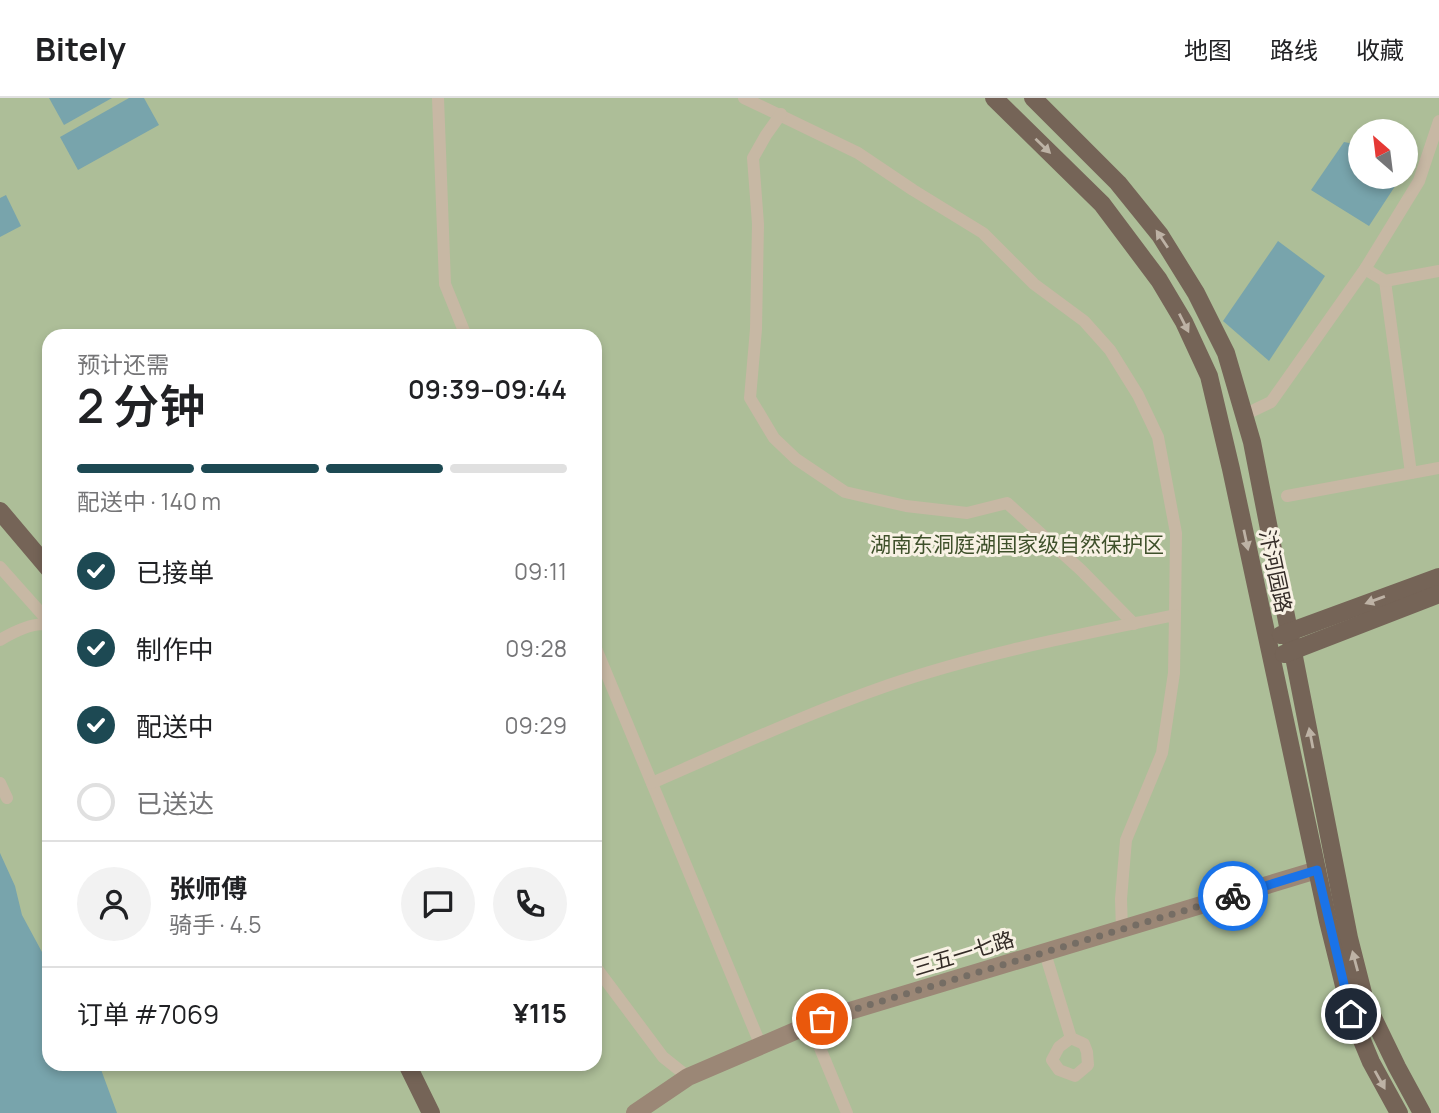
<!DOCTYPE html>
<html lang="zh">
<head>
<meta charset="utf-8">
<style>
	:root { --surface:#fff; --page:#f2f2f2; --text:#202124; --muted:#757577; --line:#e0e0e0; --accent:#1d4953 }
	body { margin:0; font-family:Manrope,"Noto Sans SC",sans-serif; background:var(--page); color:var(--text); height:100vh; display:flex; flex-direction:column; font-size:26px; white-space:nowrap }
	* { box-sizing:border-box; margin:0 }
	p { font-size:23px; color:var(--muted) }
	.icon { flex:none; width:38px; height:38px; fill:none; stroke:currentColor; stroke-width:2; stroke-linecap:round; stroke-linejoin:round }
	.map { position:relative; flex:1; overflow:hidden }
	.sheet { position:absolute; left:42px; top:231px; width:560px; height:742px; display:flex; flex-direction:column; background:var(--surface); border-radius:21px; box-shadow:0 4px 10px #0003 }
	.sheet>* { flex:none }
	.needle { width:46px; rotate:332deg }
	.buttons { position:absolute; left:1348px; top:21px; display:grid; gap:14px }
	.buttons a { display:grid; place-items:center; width:70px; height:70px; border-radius:50%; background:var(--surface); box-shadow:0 4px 10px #0003; font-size:35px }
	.pin { position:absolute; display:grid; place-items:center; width:60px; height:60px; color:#fff; margin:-30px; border:4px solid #fff; border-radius:50%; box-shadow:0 2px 7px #0007 }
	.courier { position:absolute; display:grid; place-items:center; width:70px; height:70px; margin:-35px; border:5px solid #1a73e8; border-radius:50%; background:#fff; color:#222; box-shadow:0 2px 9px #0007 }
	.overview em { font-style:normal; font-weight:600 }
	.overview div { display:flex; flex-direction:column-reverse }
	.overview { display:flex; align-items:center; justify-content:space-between; height:119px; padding:0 35px }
	h1 { font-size:46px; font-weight:600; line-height:52px }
	.bar { display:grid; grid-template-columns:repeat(4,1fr); gap:10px 7px; align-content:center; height:84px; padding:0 35px }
	.bar i { height:9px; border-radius:5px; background:var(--line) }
	.bar .current { background:var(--accent) }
	.bar p { grid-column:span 4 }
	.line { display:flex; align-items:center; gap:18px; padding:0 35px; border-top:2px solid var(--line) }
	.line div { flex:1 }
	.round { display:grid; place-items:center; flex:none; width:74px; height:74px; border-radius:37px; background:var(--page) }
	ol { padding:0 35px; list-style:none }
	li { display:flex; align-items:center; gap:21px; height:77px }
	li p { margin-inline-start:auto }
	li .icon { padding:7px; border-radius:50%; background:var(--accent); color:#fff; stroke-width:4 }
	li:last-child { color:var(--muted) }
	li i { width:38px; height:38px; border:4px solid var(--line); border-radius:50% }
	header { display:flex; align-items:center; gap:42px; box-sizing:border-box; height:98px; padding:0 35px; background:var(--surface); border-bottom:2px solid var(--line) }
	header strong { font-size:33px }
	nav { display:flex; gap:38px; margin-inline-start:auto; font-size:24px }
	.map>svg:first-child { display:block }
</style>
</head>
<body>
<header>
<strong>Bitely</strong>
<nav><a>地图</a><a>路线</a><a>收藏</a></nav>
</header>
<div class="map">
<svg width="1439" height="1015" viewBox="0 0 1439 1015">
	<rect width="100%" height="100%" fill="#f0e7d8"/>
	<path fill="#adbe98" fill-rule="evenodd" d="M0,0H1439V1015H0ZM1360,33H1405V79H1360ZM49,238H595V966H49Z"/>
	<g fill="#78a4ac">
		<polygon points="49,0 112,0 64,27"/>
		<polygon points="129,0 144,0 159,27 78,72 60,39"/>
		<polygon points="1344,44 1360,47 1360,79 1401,79 1369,128 1311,92"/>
		<polygon points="6,97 21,128 0,139 0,100"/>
		<polygon points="1278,143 1325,178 1269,263 1223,223"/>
		<polygon points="0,755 15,788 22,817 49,867 49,966 99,966 117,1015 0,1015"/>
	</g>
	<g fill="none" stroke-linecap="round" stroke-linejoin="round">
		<g stroke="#c7b8a4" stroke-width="12">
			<polyline points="438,0 445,186 466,238"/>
			<polyline points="744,0 858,55 913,92 983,135 1034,186 1084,223 1110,252 1138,297 1158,339 1176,435 1175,517"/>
			<polyline points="781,16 766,37 753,60 758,126 756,231 750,300 774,340 796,361 845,394 906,408 967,415 1007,405 1081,472 1134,526"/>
			<polyline points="1365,171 1385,183 1411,375"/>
			<polyline points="1385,183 1439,173"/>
			<polyline points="1246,316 1271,304 1365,171 1419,83 1439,23"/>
			<polyline points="1287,398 1439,370"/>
			<polyline points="0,469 49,524"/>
			<path d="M0,542C12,535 36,522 49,528"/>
			<polyline points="595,548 761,948"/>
			<polyline points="0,685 7,700"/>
			<path d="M652,685C730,651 808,615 889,587C982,555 1079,537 1175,517L1174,575L1162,655L1126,742L1121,801L1122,832"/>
			<polyline points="1045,855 1071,940 1084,946 1087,954 1088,967 1075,978 1059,972 1052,962 1059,949 1071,940"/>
			<polyline points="595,868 663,959 688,979"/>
			<polyline points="810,926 847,1015"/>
		</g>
		<polyline stroke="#9b8776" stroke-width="18" points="635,1015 688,979 823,921 1317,772"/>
		<g stroke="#756457" stroke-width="18">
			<polyline points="994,0 1102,106 1159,182 1184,224 1209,278 1231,371 1328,823 1351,916 1371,964 1399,1015"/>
			<polyline points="1033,0 1118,85 1160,137 1196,195 1226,255 1252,344 1349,840 1365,903 1397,969 1422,1015"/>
			<polyline points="0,413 49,471"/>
			<polyline points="1281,537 1439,479"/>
			<polyline points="1284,556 1439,496"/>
			<polyline points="407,966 431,1015"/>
		</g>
	</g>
	<defs><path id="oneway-solid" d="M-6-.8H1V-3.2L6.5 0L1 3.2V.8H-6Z" transform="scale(1.75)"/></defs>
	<g fill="#bdb2a5">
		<use href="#oneway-solid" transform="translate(1043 48) rotate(44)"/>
		<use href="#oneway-solid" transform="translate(1162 141) rotate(-124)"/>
		<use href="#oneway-solid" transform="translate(1184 225) rotate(63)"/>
		<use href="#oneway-solid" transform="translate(1246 442) rotate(78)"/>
		<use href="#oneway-solid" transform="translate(1375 502) rotate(160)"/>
		<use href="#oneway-solid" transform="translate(1311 640) rotate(-101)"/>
		<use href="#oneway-solid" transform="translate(1355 863) rotate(-105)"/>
		<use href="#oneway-solid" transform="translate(1380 982) rotate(61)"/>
	</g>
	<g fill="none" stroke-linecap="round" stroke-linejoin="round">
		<polyline stroke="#756d64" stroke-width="7" stroke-dasharray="0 12.6" points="822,921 1233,798"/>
		<polyline stroke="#1a73e8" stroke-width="9" points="1233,798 1317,772 1351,916"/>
	</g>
	<g text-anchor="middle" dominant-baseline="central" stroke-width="6" stroke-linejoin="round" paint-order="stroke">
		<g font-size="21" fill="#3e502a" stroke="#f8f1e4">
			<text x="1017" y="446">湖南东洞庭湖国家级自然保护区</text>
		</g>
		<g font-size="21" fill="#332b26" stroke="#f8f1e4">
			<text transform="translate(1276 473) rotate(78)">汴河园路</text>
			<text transform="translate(963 855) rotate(-17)">三五一七路</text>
		</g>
	</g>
</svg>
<div class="buttons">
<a><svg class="needle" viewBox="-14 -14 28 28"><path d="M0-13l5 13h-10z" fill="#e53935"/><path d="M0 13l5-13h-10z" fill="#757577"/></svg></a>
</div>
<div class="pin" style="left:822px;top:921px;background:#ea580c"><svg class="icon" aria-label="bag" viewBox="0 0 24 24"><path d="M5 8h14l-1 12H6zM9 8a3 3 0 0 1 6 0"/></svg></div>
<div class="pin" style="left:1351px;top:916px;background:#1f2937"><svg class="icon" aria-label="home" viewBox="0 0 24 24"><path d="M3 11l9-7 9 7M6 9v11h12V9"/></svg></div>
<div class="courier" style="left:1233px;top:798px"><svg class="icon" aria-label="bike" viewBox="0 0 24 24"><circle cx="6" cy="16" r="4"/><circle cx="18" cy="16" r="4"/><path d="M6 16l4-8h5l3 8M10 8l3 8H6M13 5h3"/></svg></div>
<section class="sheet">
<div class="overview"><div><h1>2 分钟</h1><p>预计还需</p></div><em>09:39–09:44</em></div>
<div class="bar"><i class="current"></i><i class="current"></i><i class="current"></i><i></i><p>配送中 · 140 m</p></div>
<ol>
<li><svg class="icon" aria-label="check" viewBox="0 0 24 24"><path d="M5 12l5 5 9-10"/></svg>已接单<p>09:11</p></li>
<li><svg class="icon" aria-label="check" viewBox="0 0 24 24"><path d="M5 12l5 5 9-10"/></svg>制作中<p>09:28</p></li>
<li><svg class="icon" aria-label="check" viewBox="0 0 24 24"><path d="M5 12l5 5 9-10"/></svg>配送中<p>09:29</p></li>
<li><i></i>已送达</li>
</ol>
<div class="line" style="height:126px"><a class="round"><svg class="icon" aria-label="person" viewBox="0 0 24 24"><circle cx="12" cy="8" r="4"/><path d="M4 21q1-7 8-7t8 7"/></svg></a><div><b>张师傅</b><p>骑手 · 4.5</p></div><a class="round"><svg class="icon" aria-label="chat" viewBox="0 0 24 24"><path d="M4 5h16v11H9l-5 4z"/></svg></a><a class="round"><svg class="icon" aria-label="phone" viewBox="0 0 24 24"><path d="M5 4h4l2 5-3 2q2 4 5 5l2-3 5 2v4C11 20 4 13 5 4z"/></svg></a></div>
<div class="line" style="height:91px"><div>订单 #7069</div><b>¥115</b></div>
</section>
</div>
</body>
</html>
